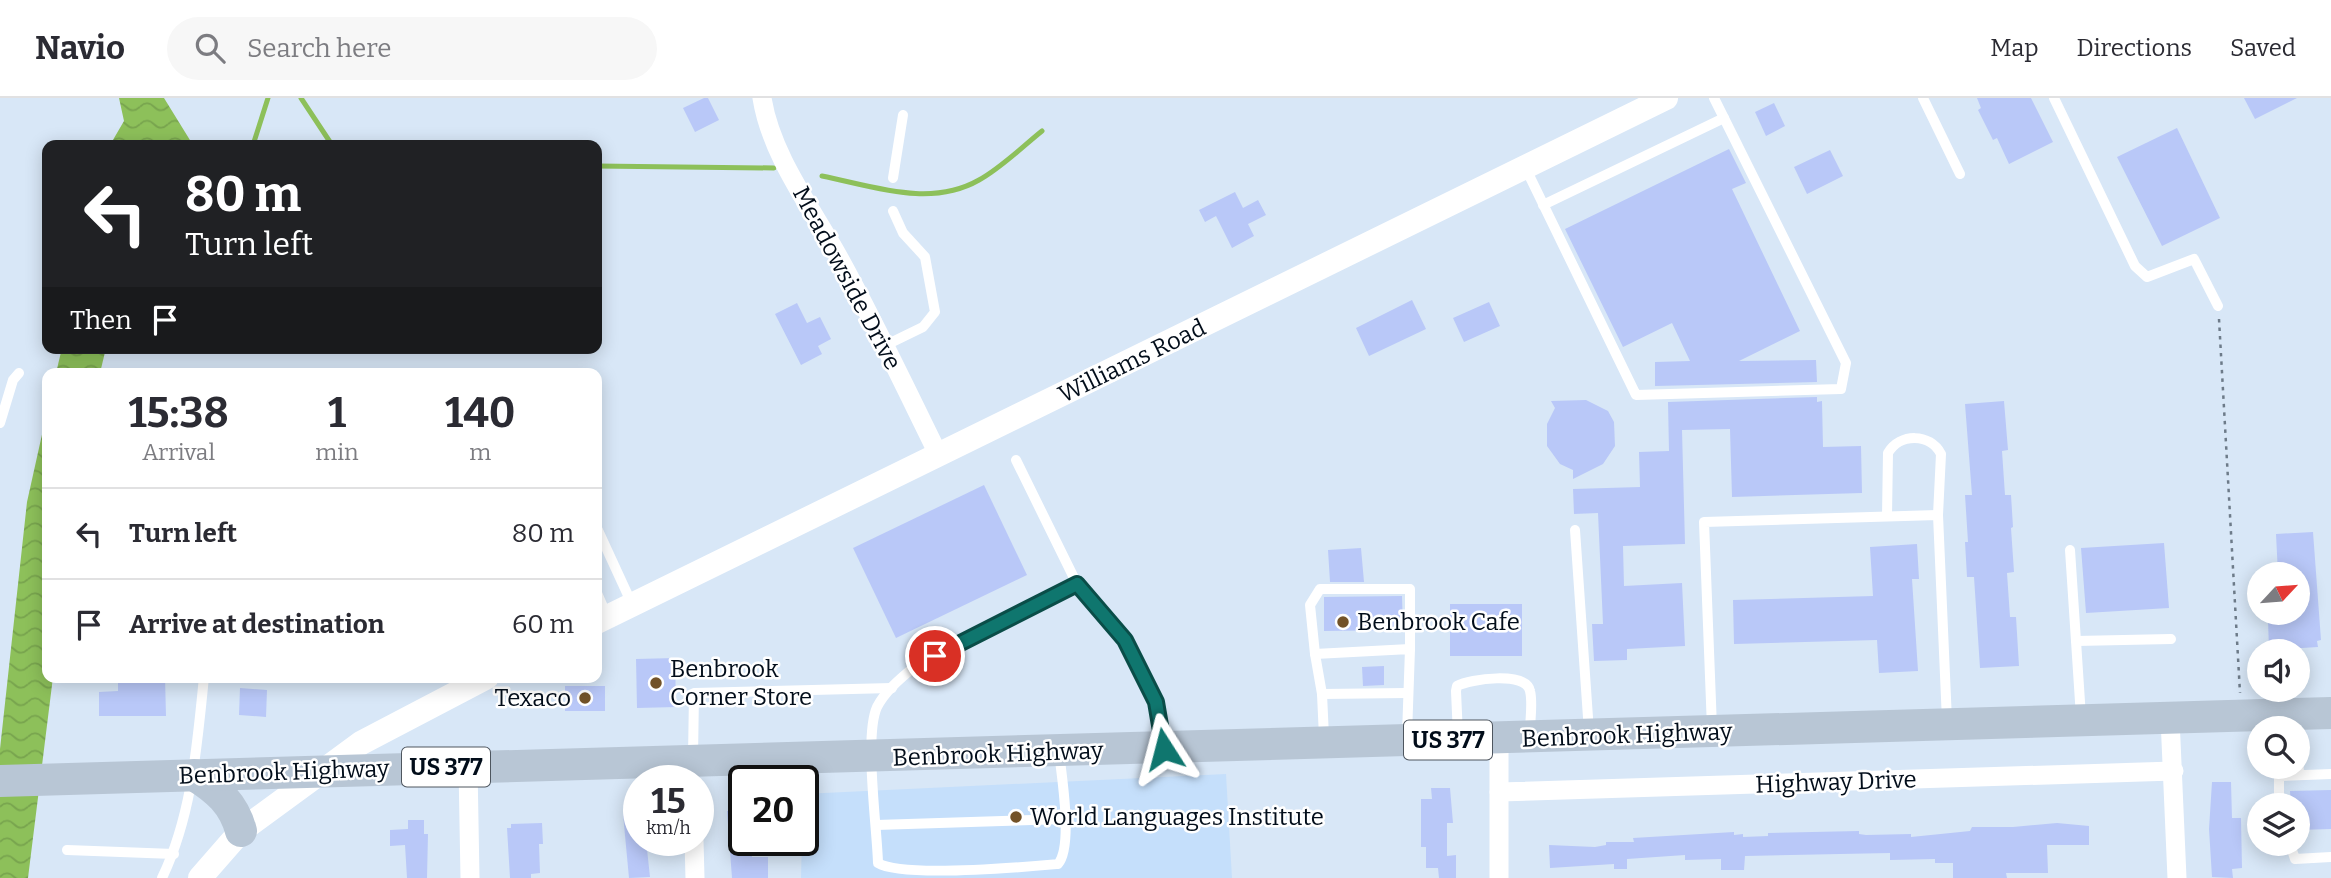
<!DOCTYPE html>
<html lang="en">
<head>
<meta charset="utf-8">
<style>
	body { margin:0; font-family:Bitter,serif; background:#f7f7f7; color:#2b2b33; height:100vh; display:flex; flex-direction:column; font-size:26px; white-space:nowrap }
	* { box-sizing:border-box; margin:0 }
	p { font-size:23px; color:#7c7c81 }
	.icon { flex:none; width:38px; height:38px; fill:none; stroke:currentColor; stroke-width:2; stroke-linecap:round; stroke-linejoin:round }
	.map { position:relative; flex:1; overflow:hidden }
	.sheet { position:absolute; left:42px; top:270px; width:560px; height:315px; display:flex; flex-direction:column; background:#fff; border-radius:14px; box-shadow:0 4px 18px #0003 }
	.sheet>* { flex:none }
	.guide { position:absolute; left:42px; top:42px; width:560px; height:214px; border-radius:14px; box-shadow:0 4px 18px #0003; background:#202124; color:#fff; overflow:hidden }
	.needle { width:46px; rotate:64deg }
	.fabs { position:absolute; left:2247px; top:464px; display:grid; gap:14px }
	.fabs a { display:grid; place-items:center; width:63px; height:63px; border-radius:50%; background:#fff; box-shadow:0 4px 18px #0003; font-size:35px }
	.speed { position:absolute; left:623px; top:667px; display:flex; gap:14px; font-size:35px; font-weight:700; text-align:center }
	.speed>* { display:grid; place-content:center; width:91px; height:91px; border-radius:50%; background:#fff; box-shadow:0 4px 18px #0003; line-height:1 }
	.speed small { font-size:18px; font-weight:400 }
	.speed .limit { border:4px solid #111; border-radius:10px; background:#fff; color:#111 }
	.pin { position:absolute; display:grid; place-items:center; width:60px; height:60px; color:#fff; margin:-30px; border:4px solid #fff; border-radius:50%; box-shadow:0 2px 7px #0007 }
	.me { position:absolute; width:77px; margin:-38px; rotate:351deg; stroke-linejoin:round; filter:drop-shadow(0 0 5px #0008) }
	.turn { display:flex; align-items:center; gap:24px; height:147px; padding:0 28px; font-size:32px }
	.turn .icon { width:91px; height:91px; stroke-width:2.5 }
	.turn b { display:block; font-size:49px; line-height:60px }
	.then { display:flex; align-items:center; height:66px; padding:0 28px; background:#0003; gap:14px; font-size:26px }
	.eta { display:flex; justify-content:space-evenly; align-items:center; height:119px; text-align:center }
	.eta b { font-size:42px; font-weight:700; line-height:49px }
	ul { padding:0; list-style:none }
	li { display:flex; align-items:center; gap:21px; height:91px; padding:0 28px; border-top:2px solid #e1e1e2 }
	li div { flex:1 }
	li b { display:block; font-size:26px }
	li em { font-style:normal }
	header { display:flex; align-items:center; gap:42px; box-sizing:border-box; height:98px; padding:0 35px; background:#fff; border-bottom:2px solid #e1e1e2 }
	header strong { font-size:33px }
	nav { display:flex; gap:38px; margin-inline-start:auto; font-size:24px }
	.search { width:490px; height:63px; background:#f7f7f7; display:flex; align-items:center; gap:18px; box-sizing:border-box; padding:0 24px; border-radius:38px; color:#7c7c81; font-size:26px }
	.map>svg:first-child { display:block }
	.built { fill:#c5dffb }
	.water { fill:url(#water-waves) }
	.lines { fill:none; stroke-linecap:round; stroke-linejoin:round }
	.stream { stroke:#8dc05a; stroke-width:5 }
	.building { fill:#b9c8f8 }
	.path { stroke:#6d7b89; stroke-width:2.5; stroke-dasharray:3.5 5; stroke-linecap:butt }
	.service { stroke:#fff; stroke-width:10 }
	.minor { stroke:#fff; stroke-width:19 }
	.tertiary { stroke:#fff; stroke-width:24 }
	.primary { stroke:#b8c6d5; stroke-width:32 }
	.route-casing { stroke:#0a4d48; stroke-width:18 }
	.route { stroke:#0f766e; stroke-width:12 }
	.poi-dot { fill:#725228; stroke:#fff; stroke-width:2.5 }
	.labels { text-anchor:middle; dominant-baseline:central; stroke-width:5; stroke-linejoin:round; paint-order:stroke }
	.shield { fill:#fff; stroke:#4e565f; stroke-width:2 }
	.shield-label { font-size:23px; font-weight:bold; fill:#020d1a }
	.street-label { font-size:24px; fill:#020d1a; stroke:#fff }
	.poi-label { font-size:24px; fill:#020d1a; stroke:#fff; text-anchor:start }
</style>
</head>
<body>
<header>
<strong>Navio</strong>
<div class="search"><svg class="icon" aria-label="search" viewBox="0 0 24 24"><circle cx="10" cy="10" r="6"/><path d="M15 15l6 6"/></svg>Search here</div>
<nav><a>Map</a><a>Directions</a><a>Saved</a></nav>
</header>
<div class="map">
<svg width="2331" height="780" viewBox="0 0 2331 780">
	<defs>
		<pattern id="water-waves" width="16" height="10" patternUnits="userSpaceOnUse" patternTransform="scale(1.75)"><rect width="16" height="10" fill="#8dc05a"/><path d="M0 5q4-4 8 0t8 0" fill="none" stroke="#78a44e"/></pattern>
	</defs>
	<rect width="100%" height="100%" fill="#d8e7f7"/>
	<path class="built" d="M1226,676L1232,780H801L803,696Z"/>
	<g class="water">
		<path d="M119,0H164L193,47H110L124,23Z"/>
		<path d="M62,250H106L100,275H56Z"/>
		<path d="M47,314V579H53L28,780H0V651L27,404Z"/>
	</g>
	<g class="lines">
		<g class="stream">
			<path d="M301,0L332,47H336"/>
			<path d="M253,47L268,0"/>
			<path d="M597,68L774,70"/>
			<path d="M822,78C873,88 930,110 979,82C1001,70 1022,49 1042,33"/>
		</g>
	</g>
	<g class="building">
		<path d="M704,0H708L719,22L695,34L683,10Z"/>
		<path d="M1977,0H2031L2053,44L2009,66L1997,40L1993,42L1978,12L1981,10Z"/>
		<path d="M2244,0H2297L2255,21Z"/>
		<path d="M1774,5L1785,28L1766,38L1755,14Z"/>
		<path d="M2177,30L2220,120L2162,148L2117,59Z"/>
		<path d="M1729,51L1746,85L1732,91L1800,233L1739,263L1816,262L1817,284L1655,288V264L1690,263L1672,225L1623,249L1565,131Z"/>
		<path d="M1830,52L1843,78L1807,96L1794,69Z"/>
		<path d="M1235,94L1243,110L1258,102L1266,117L1248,126L1254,138L1232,150L1216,118L1205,124L1199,112Z"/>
		<path d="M1412,202L1426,231L1369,258L1356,230Z"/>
		<path d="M1489,204L1500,228L1464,244L1453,220Z"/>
		<path d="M797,205L807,225L820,219L831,241L818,248L822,256L801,267L775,216Z"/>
		<path d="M1817,299V304L1822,303L1823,349L1861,348L1862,395L1732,399L1730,331L1682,332L1685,446L1623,448L1624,488L1682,485L1685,548L1627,551V562L1594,563L1592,526H1603L1598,415L1574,416L1573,391L1640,389L1639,354L1669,353L1668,304Z"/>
		<path d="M1586,302L1608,313L1614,324L1615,348L1603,366L1573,381V372L1560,366L1547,348V326L1555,310L1551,303Z"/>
		<path d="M2004,303L2008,352L2002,353L2005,397H2011L2013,429L2011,430L2014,474L2007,475L2010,519H2016L2019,568L1980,570L1974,479H1967L1965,444H1968L1965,397H1972L1965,306Z"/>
		<path d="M984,387L1027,477L896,540L853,450Z"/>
		<path d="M2313,434L2321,542L2317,543L2318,549L2269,552L2268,522H2272L2271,514H2298V476H2278L2276,436Z"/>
		<path d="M2164,445L2169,510L2086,515L2081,450Z"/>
		<path d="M1917,446L1919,481H1912L1918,573L1879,575L1877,542L1734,546L1733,502L1873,498L1870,449Z"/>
		<path d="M1361,450L1364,484H1330L1328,452Z"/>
		<path d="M1402,498L1403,532L1324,533V499Z"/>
		<rect x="1450" y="506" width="72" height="52"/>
		<path d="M675,560L676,609L637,610L636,561Z"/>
		<path d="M1384,568V587L1363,588L1362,569Z"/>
		<path d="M118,579H165L166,618H99V594L118,593Z"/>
		<rect x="565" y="588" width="40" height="25"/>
		<path d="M240,590L267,592L266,619L239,617Z"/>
		<path d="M2212,684H2231L2232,720H2241L2242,770L2232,771L2233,780L2212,779L2209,731Z"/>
		<path d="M1431,690H1450L1453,725H1447V758L1456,757V780H1439L1438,770H1426V749H1421V701H1432Z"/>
		<path d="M2331,692V731L2298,732V707H2291L2290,693Z"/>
		<path d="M744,712V742H750L752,759H768V780H732L727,713Z"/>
		<path d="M623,716H639V742H646L650,779L629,780Z"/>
		<path d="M408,722H424V736H428L427,780H407L405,747L390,748V732L408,731Z"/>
		<path d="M542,725L543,746H539L540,775L531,776V780H510L507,730H511V726Z"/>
		<path d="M2057,725L2089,728V747H2047L2048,775H2006L2007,780H1953V765H1935V761L1890,762V755L1745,758L1744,772H1721V761L1685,762V757L1627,761V771H1614V766L1550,770L1549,747L1595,749L1606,747V744H1634L1633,740L1734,734V737L1743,736V739L1768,738V735L1859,733V736L1866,737L1911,736V739L1970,733L1972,729H2013Z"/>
	</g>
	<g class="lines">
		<path class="path" d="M2219,221L2240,595"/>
		<g class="service">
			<path d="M1923,0L1960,76"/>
			<path d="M2054,0L2135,168L2147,179L2194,161L2218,208"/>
			<path d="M1526,71L1636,297L1841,291L1846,265L1714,0"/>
			<path d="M893,80L903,17"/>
			<path d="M1543,107L1724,20"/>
			<path d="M884,248L923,229L935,214L925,159L903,135L893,113"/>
			<path d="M0,325L13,282L19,275"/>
			<path d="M1016,362L1077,486"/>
			<path d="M1887,418L1888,355C1900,335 1930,335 1941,356L1938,417"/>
			<path d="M597,430L632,506"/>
			<path d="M1575,432L1589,634"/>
			<path d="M2070,452L2081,619"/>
			<path d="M597,495L607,518"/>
			<path d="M2076,543L2171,541"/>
			<path d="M1315,556L1310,507L1320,491H1410V551"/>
			<path d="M1322,596L1406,595"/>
			<path d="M1712,630L1704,424L1938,417L1947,623"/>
			<path d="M1458,638L1456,593L1457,588C1470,581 1526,573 1530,593C1533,605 1530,621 1530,633"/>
			<path d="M1324,639L1322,596L1315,556L1410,551L1407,637"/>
			<path d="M1059,655C1062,679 1073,749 1058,766C1024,769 902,780 878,765C877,729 864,638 877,609C885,593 901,580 914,569L1063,490L1077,486L1125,542L1156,604L1163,644"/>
			<path d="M2298,655L2299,677"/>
			<path d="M693,659L694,595L892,590"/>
			<path d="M2279,707V678L2331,676"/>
			<path d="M876,727L1064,721"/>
			<path d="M2290,746L2295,761L2331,759"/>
			<path d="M67,752L174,756"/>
			<path d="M162,780C192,717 197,648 204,579"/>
		</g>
		<g class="minor">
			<path d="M762,0C771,57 811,109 838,158C874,223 906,291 939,358"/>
			<path d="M2170,620L2177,780"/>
			<path d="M468,669L470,780"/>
			<path d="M1499,694L2174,673"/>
			<path d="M694,742L695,780"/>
			<path d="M1499,780V641"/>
		</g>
		<g class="tertiary">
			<path d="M597,524L1666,0"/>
			<path d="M200,780L241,733L361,645L487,579"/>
		</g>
		<g class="primary">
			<path d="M194,677C217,691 234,706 241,733"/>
			<path d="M0,683L2331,615"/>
		</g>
	</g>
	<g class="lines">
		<defs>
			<path id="route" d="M935,558L1077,486L1125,542L1156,604L1164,651"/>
		</defs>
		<use href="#route" class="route-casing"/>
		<use href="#route" class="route"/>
	</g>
	<g class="poi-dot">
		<circle cx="1343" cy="524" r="7"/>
		<circle cx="656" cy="585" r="7"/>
		<circle cx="585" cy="600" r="7"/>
		<circle cx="1016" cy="719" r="7"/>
	</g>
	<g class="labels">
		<g class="shield">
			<rect x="1404" y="622.5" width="88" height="39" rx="5"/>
			<rect x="402" y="649.5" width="88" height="39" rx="5"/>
		</g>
		<g class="shield-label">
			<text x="1448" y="642">US 377</text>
			<text x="446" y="669">US 377</text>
		</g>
		<g class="street-label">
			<text transform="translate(847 180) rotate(62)">Meadowside Drive</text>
			<text transform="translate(1132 263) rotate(-26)">Williams Road</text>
			<text transform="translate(1627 637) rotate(-2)">Benbrook Highway</text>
			<text transform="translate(998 656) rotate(-2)">Benbrook Highway</text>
			<text transform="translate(284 674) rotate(-2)">Benbrook Highway</text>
			<text transform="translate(1836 684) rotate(-2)">Highway Drive</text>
		</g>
		<g class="poi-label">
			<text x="1357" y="524">Benbrook Cafe</text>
			<text x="670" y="571">Benbrook<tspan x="670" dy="28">Corner Store</tspan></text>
			<text x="571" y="600" text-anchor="end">Texaco</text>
			<text x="1030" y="719">World Languages Institute</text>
		</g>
	</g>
</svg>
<div class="fabs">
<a><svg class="needle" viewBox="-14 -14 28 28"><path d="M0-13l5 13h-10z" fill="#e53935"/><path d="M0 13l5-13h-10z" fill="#7c7c81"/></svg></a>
<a><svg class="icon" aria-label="sound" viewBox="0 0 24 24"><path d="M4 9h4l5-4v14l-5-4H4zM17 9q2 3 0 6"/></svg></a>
<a><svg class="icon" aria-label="search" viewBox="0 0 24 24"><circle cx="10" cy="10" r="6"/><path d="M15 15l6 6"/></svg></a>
<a><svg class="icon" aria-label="layers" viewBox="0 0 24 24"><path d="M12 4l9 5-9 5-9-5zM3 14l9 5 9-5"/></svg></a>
</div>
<div class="speed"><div>15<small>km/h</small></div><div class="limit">20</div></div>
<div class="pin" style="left:935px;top:558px;background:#d93025"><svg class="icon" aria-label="arrive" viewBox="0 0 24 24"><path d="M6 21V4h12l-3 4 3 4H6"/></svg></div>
<svg class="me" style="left:1164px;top:651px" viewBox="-20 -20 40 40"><path d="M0-17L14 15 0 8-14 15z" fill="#0f766e" stroke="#fff" stroke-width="4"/></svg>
<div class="guide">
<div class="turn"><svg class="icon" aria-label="left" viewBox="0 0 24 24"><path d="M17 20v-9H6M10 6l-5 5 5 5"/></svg><div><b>80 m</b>Turn left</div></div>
<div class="then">Then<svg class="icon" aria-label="arrive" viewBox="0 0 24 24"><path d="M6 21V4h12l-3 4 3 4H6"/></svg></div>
</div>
<section class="sheet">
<div class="eta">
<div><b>15:38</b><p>Arrival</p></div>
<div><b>1</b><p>min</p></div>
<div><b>140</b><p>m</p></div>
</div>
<ul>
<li><svg class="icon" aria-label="left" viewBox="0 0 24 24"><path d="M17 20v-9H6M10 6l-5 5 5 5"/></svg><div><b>Turn left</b></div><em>80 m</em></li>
<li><svg class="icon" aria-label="arrive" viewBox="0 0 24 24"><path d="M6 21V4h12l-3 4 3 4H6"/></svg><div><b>Arrive at destination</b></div><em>60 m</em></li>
</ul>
</section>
</div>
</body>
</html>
